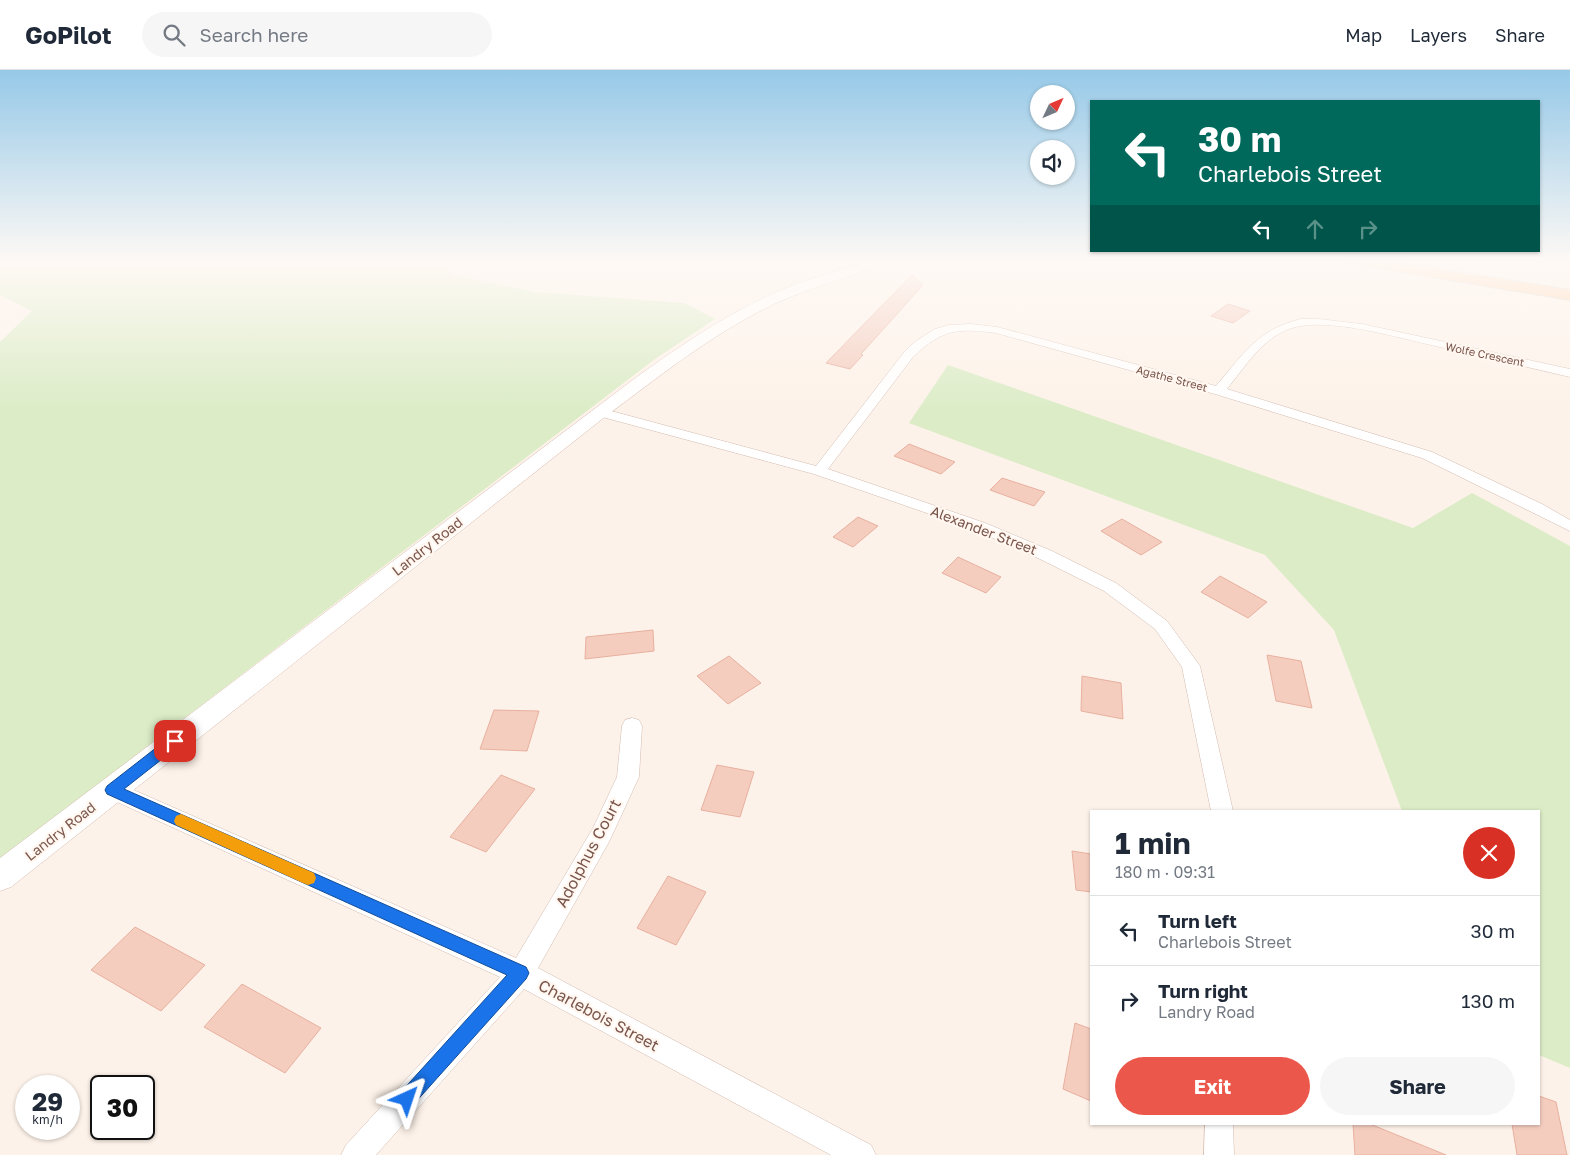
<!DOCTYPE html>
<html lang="en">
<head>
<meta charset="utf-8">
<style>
	body { margin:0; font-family:"Golos Text",sans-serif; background:#f6f6f7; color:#1f2937; height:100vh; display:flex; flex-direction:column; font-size:19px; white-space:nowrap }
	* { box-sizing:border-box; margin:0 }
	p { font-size:16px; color:#747a83 }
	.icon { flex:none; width:28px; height:28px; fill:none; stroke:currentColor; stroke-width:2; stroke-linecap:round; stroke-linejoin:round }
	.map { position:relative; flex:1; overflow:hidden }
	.drawer { position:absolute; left:1090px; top:740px; width:450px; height:315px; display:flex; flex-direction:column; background:#fff; border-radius:0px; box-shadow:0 1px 4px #0004 }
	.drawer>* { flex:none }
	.hud { position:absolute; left:1090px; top:30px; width:450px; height:152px; border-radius:0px; box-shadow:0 1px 4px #0004; background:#00695c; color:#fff; overflow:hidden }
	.needle { width:32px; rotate:46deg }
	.tools { position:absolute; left:1030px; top:15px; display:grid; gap:10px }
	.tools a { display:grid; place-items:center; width:45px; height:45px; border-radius:50%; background:#fff; box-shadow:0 1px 4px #0004; font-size:25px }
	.speed { position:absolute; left:15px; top:1005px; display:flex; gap:10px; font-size:25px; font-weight:700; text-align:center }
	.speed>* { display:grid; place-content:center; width:65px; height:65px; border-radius:50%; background:#fff; box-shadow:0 1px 4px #0004; line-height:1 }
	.speed small { font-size:12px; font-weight:400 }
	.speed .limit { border:2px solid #111; border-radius:8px; background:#fff; color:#111 }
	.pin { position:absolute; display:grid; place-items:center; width:42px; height:42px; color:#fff; margin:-21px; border-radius:10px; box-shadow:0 2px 8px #0006 }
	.me { position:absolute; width:55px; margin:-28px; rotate:42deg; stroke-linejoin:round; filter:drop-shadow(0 0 4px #0008) }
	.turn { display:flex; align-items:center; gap:18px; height:105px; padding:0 25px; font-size:22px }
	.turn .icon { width:65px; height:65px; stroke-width:2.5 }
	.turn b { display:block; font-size:35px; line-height:42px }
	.lanes { display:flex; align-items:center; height:48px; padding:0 25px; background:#0003; justify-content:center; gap:25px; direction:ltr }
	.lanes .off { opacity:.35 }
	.round { display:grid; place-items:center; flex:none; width:52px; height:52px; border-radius:26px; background:#f6f6f7 }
	.overview { display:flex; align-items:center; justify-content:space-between; height:85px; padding:0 25px }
	h1 { font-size:30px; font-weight:700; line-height:38px }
	.cta { display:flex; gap:10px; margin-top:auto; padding:10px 25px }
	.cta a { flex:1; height:58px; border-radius:30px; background:#eb574a; color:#fff; font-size:20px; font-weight:700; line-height:58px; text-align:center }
	.cta a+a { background:#f6f6f7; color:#1f2937 }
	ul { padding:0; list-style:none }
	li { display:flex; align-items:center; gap:15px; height:70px; padding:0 25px; border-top:1px solid #e0e1e3 }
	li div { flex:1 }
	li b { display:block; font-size:19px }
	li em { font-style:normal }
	header { display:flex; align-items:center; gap:30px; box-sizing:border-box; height:70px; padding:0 25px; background:#fff; border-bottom:1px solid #e0e1e3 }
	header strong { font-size:24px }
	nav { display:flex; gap:28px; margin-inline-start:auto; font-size:18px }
	.search { width:350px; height:45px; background:#f6f6f7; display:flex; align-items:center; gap:12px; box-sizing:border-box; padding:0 18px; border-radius:28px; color:#747a83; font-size:19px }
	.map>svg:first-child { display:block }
	.green { fill:#dbecc6 }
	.building { fill:#f4cdbf; stroke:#e8b09f }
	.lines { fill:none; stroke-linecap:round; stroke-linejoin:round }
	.minor-casing { stroke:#d3bbb0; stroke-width:1 }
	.secondary-casing { stroke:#d6baad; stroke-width:1 }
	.primary-casing { stroke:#dacfcd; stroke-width:2 }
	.minor { fill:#fff; fill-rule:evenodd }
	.secondary { fill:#fff; fill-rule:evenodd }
	.primary { fill:#fecda0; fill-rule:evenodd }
	.route { fill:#1a73e8; stroke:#114b97 }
	.slow { fill:#f59e0b }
	.labels { text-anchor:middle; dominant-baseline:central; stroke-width:4.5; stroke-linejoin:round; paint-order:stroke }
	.far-street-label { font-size:11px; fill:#7a554b; stroke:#fff7f0 }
	.street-label { font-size:14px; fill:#7a554b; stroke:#fff7f0 }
	.near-street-label { font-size:16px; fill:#7a554b; stroke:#fff7f0 }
</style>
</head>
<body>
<header>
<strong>GoPilot</strong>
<div class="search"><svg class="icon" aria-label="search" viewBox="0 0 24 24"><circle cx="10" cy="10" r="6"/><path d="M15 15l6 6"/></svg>Search here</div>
<nav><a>Map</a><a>Layers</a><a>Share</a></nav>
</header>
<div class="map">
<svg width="1570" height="1085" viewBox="0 0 1570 1085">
	<rect width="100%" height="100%" fill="#fdf2e9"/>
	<g class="green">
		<path d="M0,190H444L451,204L534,222L684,233L715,249L655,289L0,789V272L32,241L0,225Z"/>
		<path d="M948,295L1413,458L1472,423L1570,476V998L1539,985V741H1402L1334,560L1265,485L909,353Z"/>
	</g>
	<g class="building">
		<path d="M912,205L923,215L861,284L863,285L850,299L826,293Z"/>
		<path d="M1228,234L1250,241L1233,253L1211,246Z"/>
		<path d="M909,374L955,392L941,404L894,386Z"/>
		<path d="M1002,408L1045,422L1034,436L990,420Z"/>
		<path d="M858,447L878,456L853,477L833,467Z"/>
		<path d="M1122,449L1162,472L1141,485L1101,461Z"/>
		<path d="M958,487L1001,507L986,523L942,503Z"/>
		<path d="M1220,506L1267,532L1248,548L1201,522Z"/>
		<path d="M653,560L654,581L585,589L586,567Z"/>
		<path d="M1267,585L1301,591L1312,638L1276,631Z"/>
		<path d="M729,586L761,613L728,634L697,606Z"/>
		<path d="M1082,606L1121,613L1123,649L1081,641Z"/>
		<path d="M494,640L539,641L527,681L480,679Z"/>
		<path d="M717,695L754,702L740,747L701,740Z"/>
		<path d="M501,705L535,719L486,782L450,767Z"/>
		<path d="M1072,781L1091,784V822L1076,820Z"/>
		<path d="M668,806L706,822L676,875L637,858Z"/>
		<path d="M135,857L205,895L161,941L91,900Z"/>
		<path d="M242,914L321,958L285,1003L204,957Z"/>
		<path d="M1075,953L1091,959V1031L1063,1019Z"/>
		<path d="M1539,1026L1556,1032L1567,1085H1517L1512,1054H1539Z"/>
		<path d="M1353,1054H1370L1446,1085H1355Z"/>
	</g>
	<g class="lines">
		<defs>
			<g id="minor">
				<path d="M1301,249H1319L1362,254L1570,299V307C1527,297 1483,287 1440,277C1402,269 1325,245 1289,259C1262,269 1244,298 1227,319L1432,382L1542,434L1570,450V461L1422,388L1215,324L996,263C958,258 942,259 913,287L828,399L985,453L1052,481L1116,513L1167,551L1200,596L1233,741H1211L1182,597L1155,559L1104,521L1040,489L973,459L814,404L595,345L593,342L600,338L816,396L905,281L916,271L935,259L949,255L971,254L997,257L1216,316C1243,284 1258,259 1301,249Z"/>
				<path d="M632,648L639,650L642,656L639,707L609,772L538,898L871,1075L876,1085H831L524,919L376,1085H341L346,1075L500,907L104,726L101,720L104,714L112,711L120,714L516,888L593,758L617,707L622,656L625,650Z"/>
				<path d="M1205,1054H1233L1234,1085H1204Z"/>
			</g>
			<path id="secondary" d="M869,190H888L886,193L874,197C837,211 799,221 764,239C707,268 657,308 606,346L11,817L0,821V788L638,306C683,274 728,243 779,221C808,208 840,201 869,190Z"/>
			<path id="primary" d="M1347,190H1380L1570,220V230L1354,194L1349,193Z"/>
		</defs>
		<use href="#minor" class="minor-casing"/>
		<use href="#secondary" class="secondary-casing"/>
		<use href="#primary" class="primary-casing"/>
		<use href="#minor" class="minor"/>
		<use href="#secondary" class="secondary"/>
		<use href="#primary" class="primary"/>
	</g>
	<linearGradient id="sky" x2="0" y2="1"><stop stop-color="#96c9e8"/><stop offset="0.56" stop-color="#fef9f5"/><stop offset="1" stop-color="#fef9f5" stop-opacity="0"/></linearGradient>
	<rect width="1570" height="342" fill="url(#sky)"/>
	<path class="route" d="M175,666L180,667L182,671L180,675L124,719L526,897L529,903L526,909L413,1035L407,1038L400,1035L397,1029L400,1023L507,905L107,724L105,720L107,716L170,667Z"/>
	<path class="slow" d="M181,744L314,803L316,808L314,813L308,815L303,813L176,755L174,751L176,746Z"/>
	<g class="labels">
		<g class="far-street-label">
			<text transform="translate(1485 284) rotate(12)">Wolfe Crescent</text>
			<text transform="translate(1172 308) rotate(15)">Agathe Street</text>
		</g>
		<g class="street-label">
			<text transform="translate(984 460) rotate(21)">Alexander Street</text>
			<text transform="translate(427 476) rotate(-38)">Landry Road</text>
			<text transform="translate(60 761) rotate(-38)">Landry Road</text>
		</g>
		<g class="near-street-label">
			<text transform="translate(588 783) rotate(-62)">Adolphus Court</text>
			<text transform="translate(599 945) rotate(28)">Charlebois Street</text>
		</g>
	</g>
</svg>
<div class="tools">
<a><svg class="needle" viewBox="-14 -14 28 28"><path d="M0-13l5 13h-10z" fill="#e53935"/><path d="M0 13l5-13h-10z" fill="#747a83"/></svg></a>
<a><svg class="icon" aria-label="sound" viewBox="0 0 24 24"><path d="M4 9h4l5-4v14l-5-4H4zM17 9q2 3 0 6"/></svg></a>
</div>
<div class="speed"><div>29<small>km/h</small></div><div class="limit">30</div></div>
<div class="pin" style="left:175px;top:671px;background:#d93025"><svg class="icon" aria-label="arrive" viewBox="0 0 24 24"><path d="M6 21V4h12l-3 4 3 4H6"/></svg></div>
<svg class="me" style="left:407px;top:1029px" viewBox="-20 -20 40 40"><path d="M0-17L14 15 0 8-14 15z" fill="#1a73e8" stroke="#fff" stroke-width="4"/></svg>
<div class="hud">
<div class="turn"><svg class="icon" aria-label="left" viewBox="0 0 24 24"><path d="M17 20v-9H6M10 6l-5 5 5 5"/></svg><div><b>30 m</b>Charlebois Street</div></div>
<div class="lanes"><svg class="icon" aria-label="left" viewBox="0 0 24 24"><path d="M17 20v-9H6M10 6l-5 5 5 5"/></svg><svg class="icon off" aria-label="ahead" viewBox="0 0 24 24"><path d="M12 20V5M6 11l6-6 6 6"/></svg><svg class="icon off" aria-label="right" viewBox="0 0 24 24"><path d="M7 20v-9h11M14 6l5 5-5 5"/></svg></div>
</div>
<section class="drawer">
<div class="overview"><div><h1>1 min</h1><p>180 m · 09:31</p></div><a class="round" style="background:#d93025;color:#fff"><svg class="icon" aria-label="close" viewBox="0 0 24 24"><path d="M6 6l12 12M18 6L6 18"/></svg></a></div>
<ul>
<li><svg class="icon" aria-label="left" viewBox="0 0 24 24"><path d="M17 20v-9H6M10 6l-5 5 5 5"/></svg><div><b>Turn left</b><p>Charlebois Street</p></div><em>30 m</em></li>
<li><svg class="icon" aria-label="right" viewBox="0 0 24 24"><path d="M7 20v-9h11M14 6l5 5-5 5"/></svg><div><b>Turn right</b><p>Landry Road</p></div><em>130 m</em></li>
</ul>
<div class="cta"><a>Exit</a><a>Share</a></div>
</section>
</div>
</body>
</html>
